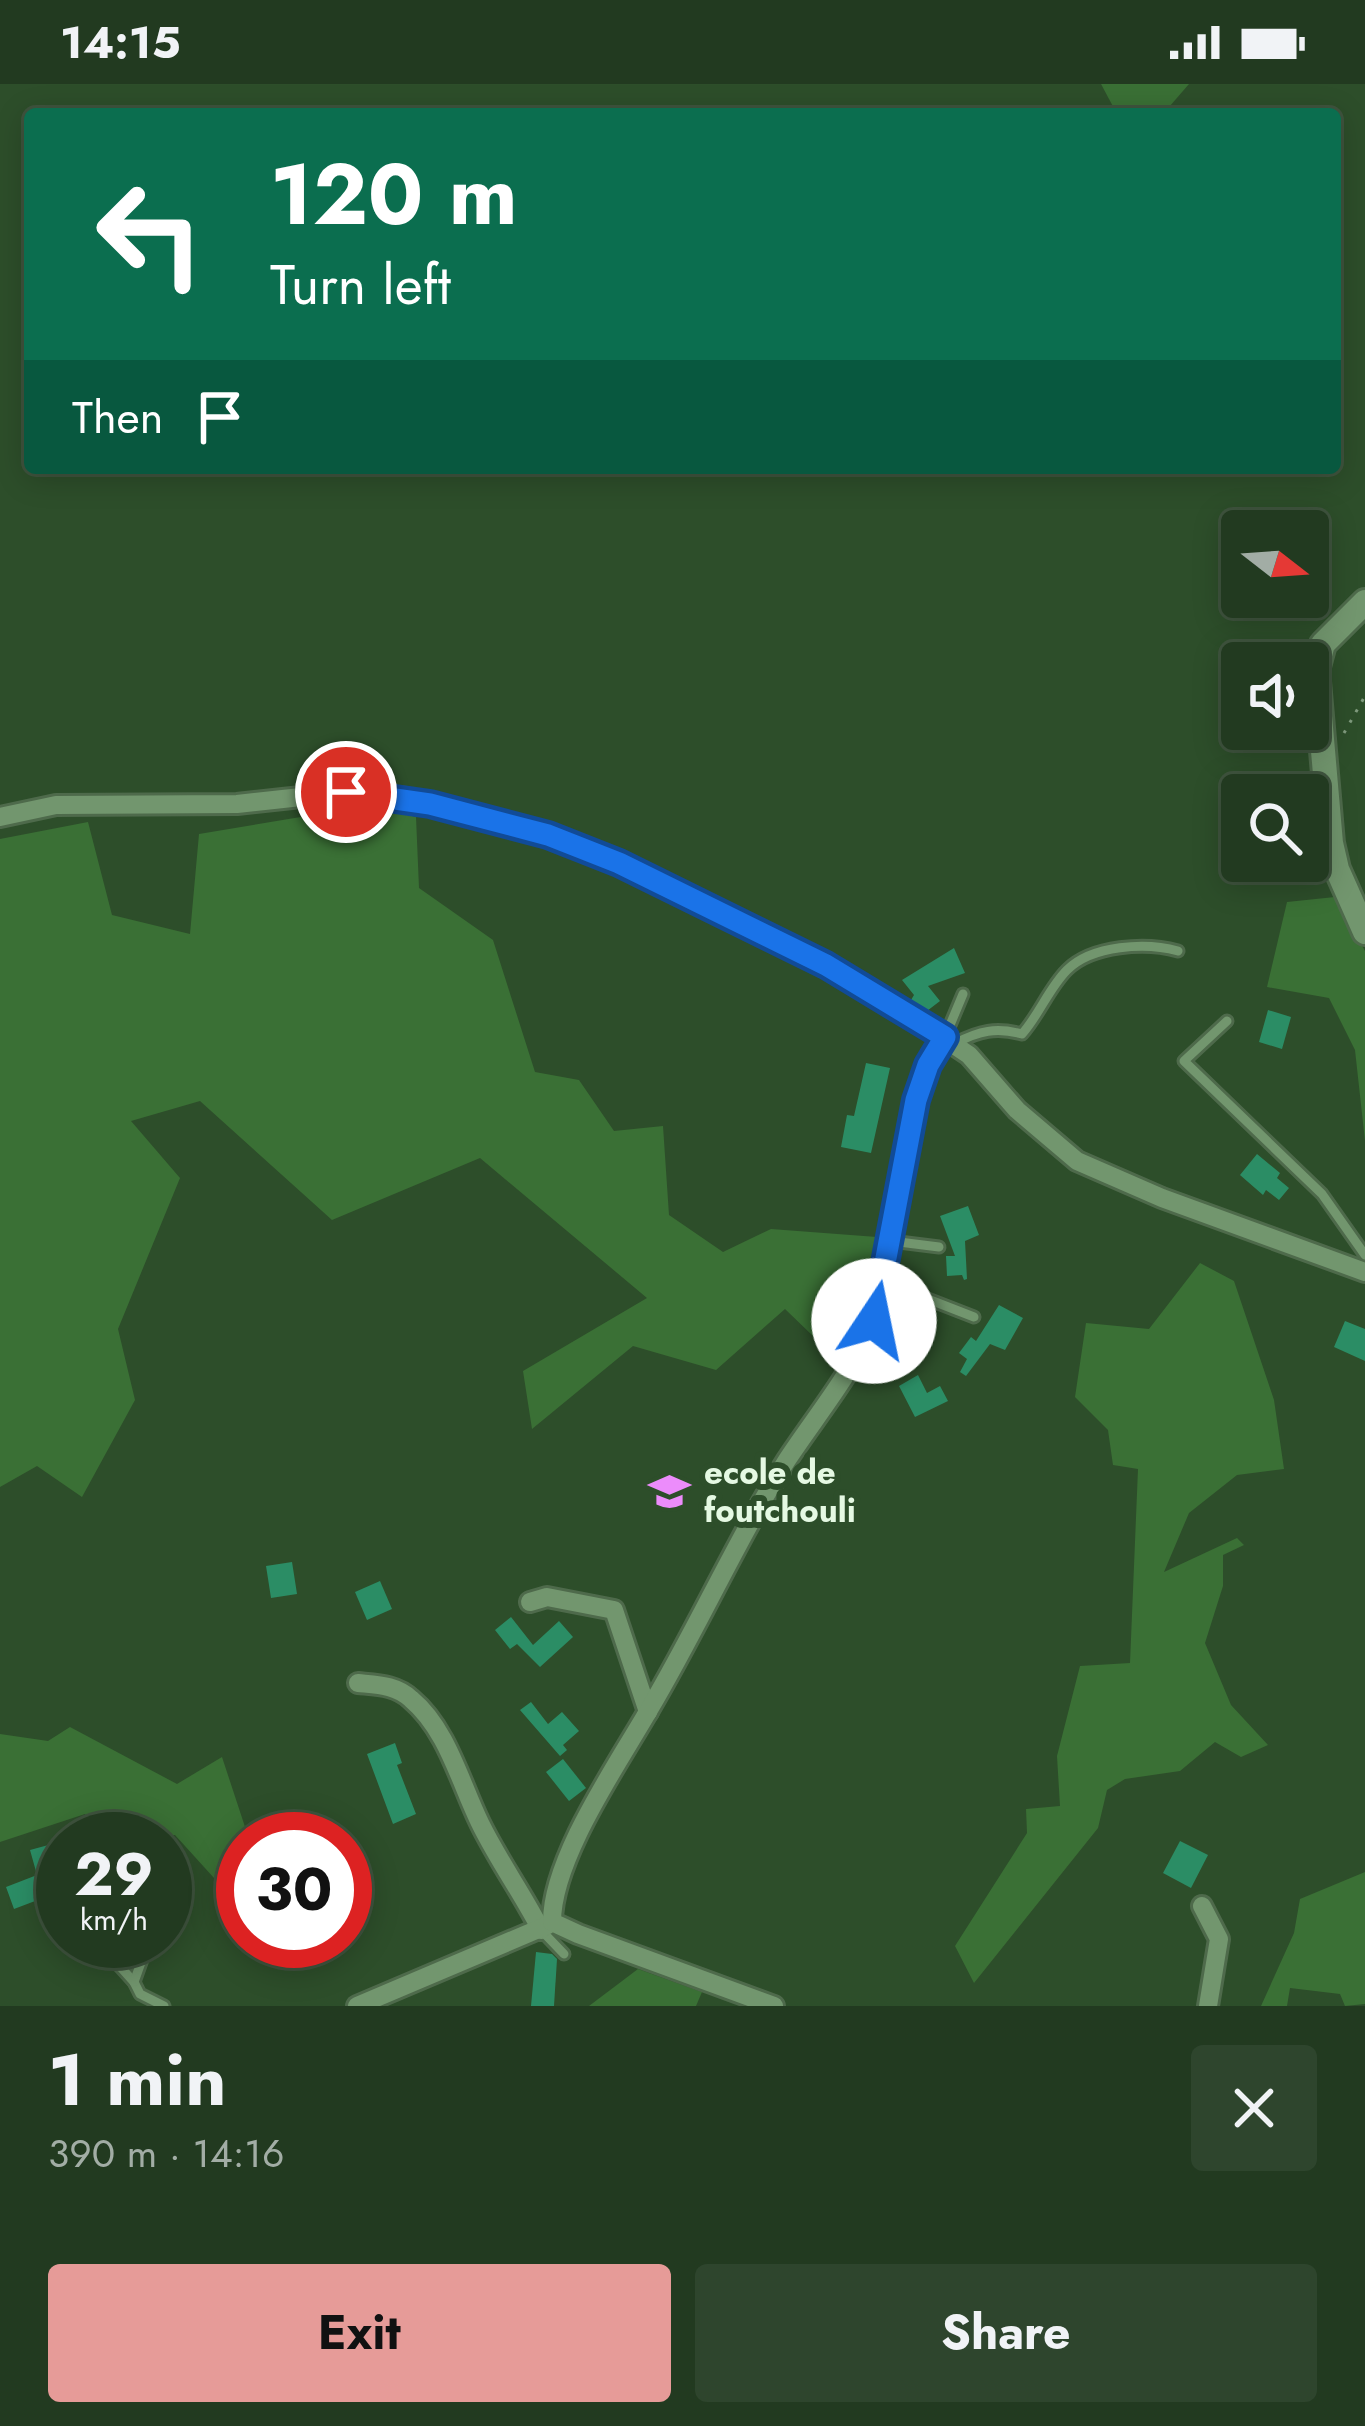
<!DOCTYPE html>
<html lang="en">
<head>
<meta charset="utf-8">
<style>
	body { margin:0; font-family:Jost,sans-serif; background:#2e452d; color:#f1f3f6; height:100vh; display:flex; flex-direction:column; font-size:45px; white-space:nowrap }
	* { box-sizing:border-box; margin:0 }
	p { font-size:39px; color:#a2ada5 }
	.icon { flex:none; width:66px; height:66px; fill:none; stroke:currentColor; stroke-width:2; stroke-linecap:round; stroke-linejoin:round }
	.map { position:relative; height:1922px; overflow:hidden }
	.drawer { display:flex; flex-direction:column; background:#223a20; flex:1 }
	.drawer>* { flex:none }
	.banner { position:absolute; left:24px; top:24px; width:1317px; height:366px; border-radius:12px; box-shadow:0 6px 30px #0003,0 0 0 3px #3f543e; background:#0b6e4f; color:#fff; overflow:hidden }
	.needle { width:78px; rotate:107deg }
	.fabs { position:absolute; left:1221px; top:426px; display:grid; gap:24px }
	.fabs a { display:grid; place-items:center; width:108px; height:108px; border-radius:12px; background:#223a20; box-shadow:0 6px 30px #0003,0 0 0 3px #3f543e; font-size:60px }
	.speed { position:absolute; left:36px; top:1728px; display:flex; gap:24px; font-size:60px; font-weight:700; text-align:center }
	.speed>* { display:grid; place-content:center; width:156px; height:156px; border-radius:50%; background:#223a20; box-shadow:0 6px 30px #0003,0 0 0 3px #3f543e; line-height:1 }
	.speed small { font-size:30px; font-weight:400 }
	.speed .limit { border:18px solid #d22; background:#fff; color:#111 }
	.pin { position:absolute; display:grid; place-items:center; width:102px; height:102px; color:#fff; margin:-51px; border:6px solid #fff; border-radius:50%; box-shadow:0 3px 12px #0007 }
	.me { position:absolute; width:132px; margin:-66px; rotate:11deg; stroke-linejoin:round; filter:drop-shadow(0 0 9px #0008) }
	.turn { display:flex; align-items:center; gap:42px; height:252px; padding:0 48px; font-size:54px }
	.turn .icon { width:156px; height:156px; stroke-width:2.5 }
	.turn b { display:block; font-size:84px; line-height:102px }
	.then { display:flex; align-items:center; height:114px; padding:0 48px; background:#0003; gap:24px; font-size:45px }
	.round { display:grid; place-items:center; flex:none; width:126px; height:126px; border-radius:12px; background:#2e452d }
	.headline { display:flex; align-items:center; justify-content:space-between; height:204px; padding:0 48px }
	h1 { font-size:72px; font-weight:700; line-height:90px }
	.cta { display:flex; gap:24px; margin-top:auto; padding:24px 48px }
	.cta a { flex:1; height:138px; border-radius:12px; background:#e69b98; color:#111; font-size:48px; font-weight:700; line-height:138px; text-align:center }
	.cta a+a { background:#2e452d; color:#f1f3f6 }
	.status { display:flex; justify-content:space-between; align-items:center; height:84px; padding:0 60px; background:#223a20; direction:ltr }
	.status svg { height:33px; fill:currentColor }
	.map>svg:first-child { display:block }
	.green { fill:#3a7035 }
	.building { fill:#2b8d65 }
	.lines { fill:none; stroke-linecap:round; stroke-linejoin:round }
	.lane-casing { stroke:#4e6a4b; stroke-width:15 }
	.street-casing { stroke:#4e6a4b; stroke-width:24 }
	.secondary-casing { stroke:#4e6a4b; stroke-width:30 }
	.path { stroke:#7f9a7d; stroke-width:3; stroke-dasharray:3 9; stroke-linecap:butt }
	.lane { stroke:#72966e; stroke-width:9 }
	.street { stroke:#72966e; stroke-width:18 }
	.secondary { stroke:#72966e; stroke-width:24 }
	.route-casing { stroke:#114b97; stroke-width:30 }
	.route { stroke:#1a73e8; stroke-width:21 }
	.labels { text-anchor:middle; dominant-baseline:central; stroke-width:12; stroke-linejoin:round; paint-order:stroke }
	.poi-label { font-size:33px; font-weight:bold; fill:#e5f9e3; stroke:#2d4e2a; text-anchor:start }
</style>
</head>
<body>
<div class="status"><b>14:15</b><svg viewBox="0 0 49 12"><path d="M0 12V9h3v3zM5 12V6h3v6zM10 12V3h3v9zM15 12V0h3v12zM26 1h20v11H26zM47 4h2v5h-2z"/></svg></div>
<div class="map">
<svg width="1365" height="1922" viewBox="0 0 1365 1922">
	<rect width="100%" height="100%" fill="#2d4e2a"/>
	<g class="green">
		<path d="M1101,0H1189L1163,30H1117Z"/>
		<path d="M373,721L416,733L419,804L493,856L535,988L579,996L614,1047L663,1042L669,1131L723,1168L771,1145L877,1153L842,1280L785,1225L716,1286L633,1262L532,1345L523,1287L647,1214L480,1074L332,1136L200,1017L131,1037L180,1094L118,1245L135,1316L82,1413L37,1382L0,1403V755L88,738L112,831L190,850L199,750Z"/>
		<path d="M1335,813L1365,867V1057L1355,966L1329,914L1267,903L1287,818Z"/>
		<path d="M1200,1179L1234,1197L1274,1316L1284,1385L1237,1391L1189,1429L1164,1488L1237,1454L1244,1461L1223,1471V1502L1205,1559L1231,1621L1268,1661L1241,1673L1215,1658L1180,1687L1125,1695L1107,1706L1098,1744L974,1899L955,1862L1027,1749L1026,1725L1060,1722L1057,1672L1080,1582L1130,1579L1138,1385L1113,1381L1108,1346L1075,1313L1086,1239L1149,1245Z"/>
		<path d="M70,1643L177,1700L222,1673L249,1755H243V1826L175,1751L152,1755H97L85,1730L0,1758V1650L48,1657Z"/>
		<path d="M1365,1788V1920L1345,1922L1340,1910L1290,1904L1287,1922H1261L1294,1849L1300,1815Z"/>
		<path d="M638,1885L702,1908L696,1922H589Z"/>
	</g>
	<g class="building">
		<path d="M954,864L965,889L928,902L940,917L927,927L911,916L914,911L902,896Z"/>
		<path d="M1268,926L1291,933L1282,965L1259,958Z"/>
		<path d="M866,979L890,984L871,1069L841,1063L847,1031L854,1032Z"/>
		<path d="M1257,1070L1280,1089L1277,1094L1289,1104L1279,1116L1266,1106L1263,1111L1240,1091Z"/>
		<path d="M968,1122L979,1151L965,1157L967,1195L964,1196L962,1191L947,1192L946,1172H955L940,1132Z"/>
		<path d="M999,1221L1023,1234L1005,1266L990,1260L966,1292L960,1288L967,1275L959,1269L971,1253L976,1257Z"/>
		<path d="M1345,1237L1365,1245V1277L1334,1263Z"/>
		<path d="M918,1291L927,1309L940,1302L948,1317L915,1333L899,1302Z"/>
		<path d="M292,1478L297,1510L271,1514L266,1482Z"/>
		<path d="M380,1497L392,1525L367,1536L355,1508Z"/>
		<path d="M511,1533L533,1561L559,1537L573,1553L540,1583L517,1560L510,1565L495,1546Z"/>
		<path d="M531,1618L548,1640L562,1628L579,1647L563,1661L567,1666L560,1672L520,1626Z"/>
		<path d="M395,1659L402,1679L397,1681L416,1730L393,1740L367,1670Z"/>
		<path d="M563,1675L586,1704L569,1717L546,1688Z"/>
		<path d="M63,1757V1814L45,1819L43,1814L14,1825L6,1803L37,1791L30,1766Z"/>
		<path d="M1180,1757L1208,1771L1191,1804L1163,1789Z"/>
		<path d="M536,1868L552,1870L557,1875L554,1922H531Z"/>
	</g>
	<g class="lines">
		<defs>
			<g id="lane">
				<path d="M1227,937L1184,977L1322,1110L1365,1171"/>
				<path d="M945,953L963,910"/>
				<path d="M956,959C979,947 996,943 1022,950C1039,931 1049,904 1067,886C1092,861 1146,858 1178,867"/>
				<path d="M891,1157L939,1163"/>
				<path d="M884,1198L974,1233"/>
				<path d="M541,1846L564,1870"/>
				<path d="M97,1857L134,1898L140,1910L164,1922"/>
				<path d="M134,1898L148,1859"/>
			</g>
			<g id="street">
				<path d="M0,733L56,721L237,720L347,708L406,714L548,751L619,779L827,881L887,916L969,971L1017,1026L1077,1077L1162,1114L1365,1188"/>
				<path d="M530,1518L547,1513L614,1526L648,1628"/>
				<path d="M358,1599C378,1601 396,1601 411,1615C447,1645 460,1698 480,1739C498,1776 522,1809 541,1846"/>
				<path d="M1202,1822L1219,1855L1208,1922"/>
				<path d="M357,1922L548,1841"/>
				<path d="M774,1922L578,1850L552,1838C552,1774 618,1680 650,1624C698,1543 737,1455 787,1376C818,1329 852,1290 874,1237L917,1016L928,981L945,953"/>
			</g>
			<path id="secondary" d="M1365,518L1323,560L1316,586L1331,759L1337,785L1365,848"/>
		</defs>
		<use href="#lane" class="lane-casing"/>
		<use href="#street" class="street-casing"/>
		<use href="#secondary" class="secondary-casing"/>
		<path class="path" d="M1344,649L1365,612"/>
		<use href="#lane" class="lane"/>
		<use href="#street" class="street"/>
		<use href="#secondary" class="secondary"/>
	</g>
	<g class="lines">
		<defs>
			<path id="route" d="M346,708L430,720L548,751L619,779L826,881L945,953L928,981L916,1016L874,1237"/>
		</defs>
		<use href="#route" class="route-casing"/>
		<use href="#route" class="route"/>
	</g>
	<defs>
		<symbol id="school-bare" viewBox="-9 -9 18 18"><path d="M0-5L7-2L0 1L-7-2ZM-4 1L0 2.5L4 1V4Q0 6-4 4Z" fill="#ec8cfb" stroke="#2d4e2a" stroke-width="2.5" paint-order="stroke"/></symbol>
	</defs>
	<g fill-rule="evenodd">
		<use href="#school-bare" x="640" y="1378" width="59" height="59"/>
	</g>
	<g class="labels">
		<g class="poi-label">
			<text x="704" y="1388">ecole de<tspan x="704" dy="38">foutchouli</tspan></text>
		</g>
	</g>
</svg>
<div class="fabs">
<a><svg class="needle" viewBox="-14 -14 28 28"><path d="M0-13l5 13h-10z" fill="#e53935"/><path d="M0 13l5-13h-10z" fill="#a2ada5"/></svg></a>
<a><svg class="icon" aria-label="sound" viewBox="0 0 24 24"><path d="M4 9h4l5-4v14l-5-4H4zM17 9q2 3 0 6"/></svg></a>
<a><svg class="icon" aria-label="search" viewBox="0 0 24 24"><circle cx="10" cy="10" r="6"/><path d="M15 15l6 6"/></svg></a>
</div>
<div class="speed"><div>29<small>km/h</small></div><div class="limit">30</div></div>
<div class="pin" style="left:346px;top:708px;background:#d93025"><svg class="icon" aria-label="arrive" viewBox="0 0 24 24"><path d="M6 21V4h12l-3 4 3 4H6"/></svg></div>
<svg class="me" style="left:874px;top:1237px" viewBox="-20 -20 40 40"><circle r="19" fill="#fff"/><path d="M0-13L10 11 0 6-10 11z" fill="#1a73e8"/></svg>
<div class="banner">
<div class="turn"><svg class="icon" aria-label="left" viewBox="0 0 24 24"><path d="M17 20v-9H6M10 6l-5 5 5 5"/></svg><div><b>120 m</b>Turn left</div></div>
<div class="then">Then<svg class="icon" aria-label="arrive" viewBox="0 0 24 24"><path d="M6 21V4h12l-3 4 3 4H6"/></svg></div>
</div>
</div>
<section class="drawer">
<div class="headline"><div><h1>1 min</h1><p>390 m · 14:16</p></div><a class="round"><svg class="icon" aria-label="close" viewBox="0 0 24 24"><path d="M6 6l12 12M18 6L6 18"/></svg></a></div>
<div class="cta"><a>Exit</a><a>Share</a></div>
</section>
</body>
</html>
